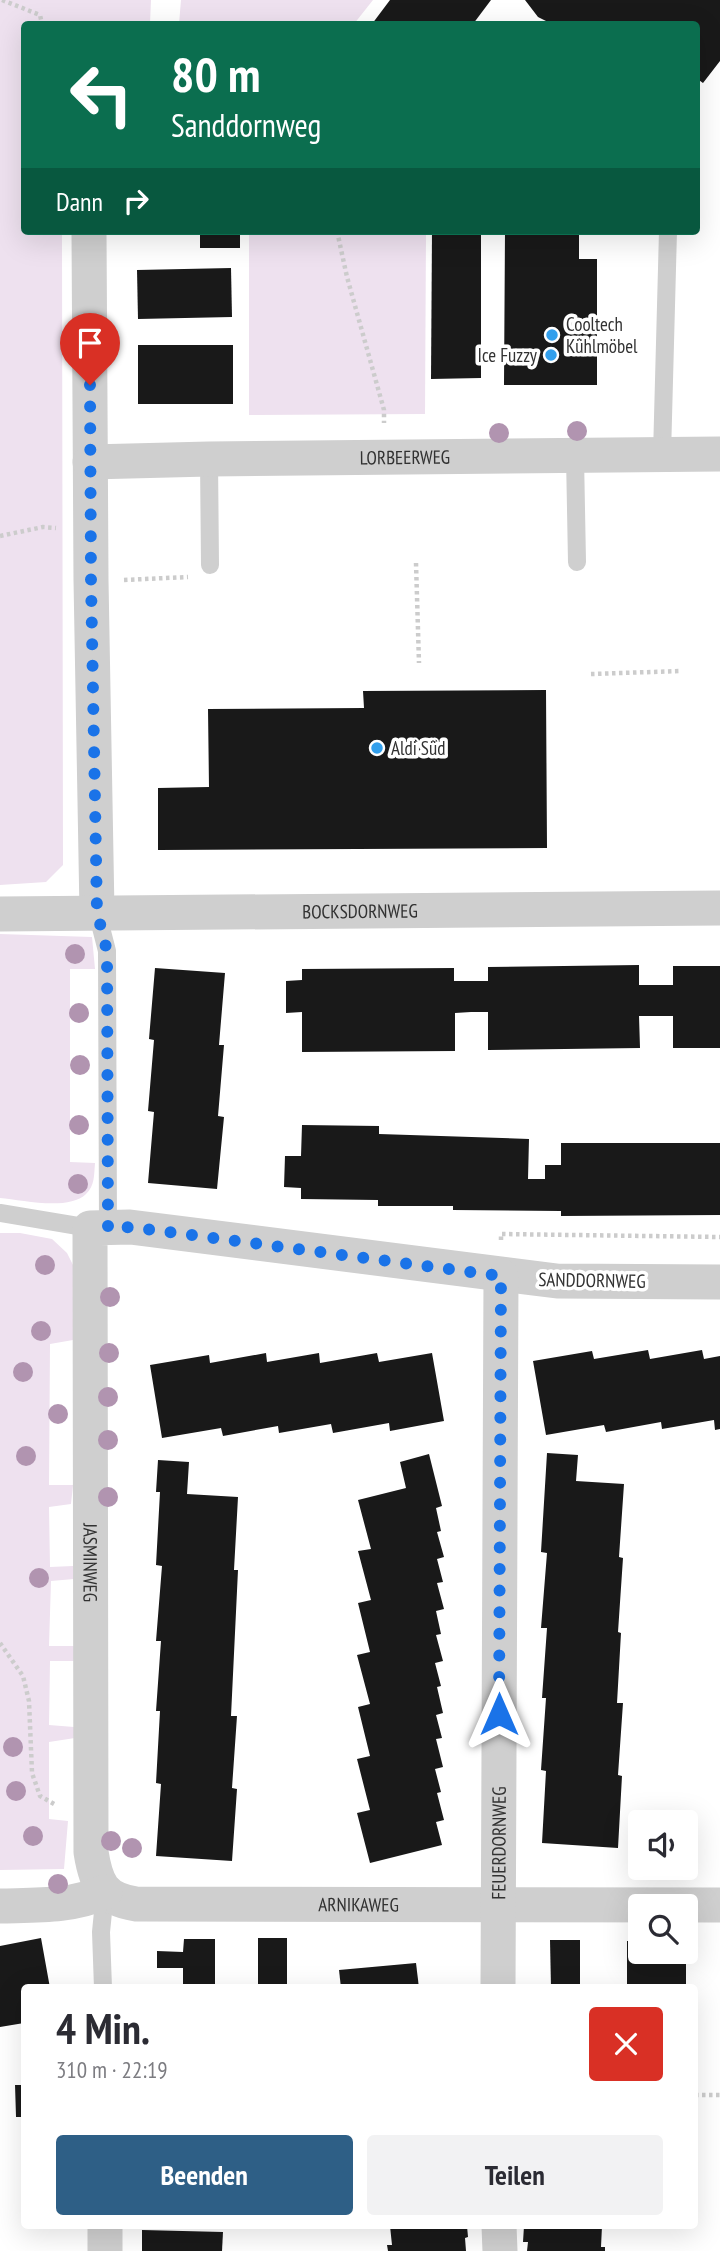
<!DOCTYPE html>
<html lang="de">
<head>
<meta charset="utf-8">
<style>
	body { margin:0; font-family:"PT Sans Narrow",sans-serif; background:#f2f2f3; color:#2b2b33; height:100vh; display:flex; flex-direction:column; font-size:26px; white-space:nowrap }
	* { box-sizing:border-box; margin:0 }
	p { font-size:23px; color:#7c7c81 }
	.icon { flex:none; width:38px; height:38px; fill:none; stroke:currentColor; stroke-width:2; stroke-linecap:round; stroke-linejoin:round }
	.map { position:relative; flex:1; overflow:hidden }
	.sheet { position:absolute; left:21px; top:1984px; width:677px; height:245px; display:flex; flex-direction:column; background:#fff; border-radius:7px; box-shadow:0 7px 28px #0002 }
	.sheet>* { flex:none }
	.guide { position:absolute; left:21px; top:21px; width:679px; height:214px; border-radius:7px; box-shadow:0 7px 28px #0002; background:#0b6e4f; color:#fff; overflow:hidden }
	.fabs { position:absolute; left:628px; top:1810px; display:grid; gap:14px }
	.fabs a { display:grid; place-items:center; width:70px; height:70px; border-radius:7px; background:#fff; box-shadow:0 7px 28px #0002; font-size:35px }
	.pin { position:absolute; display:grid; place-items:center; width:60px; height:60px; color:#fff; margin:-72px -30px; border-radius:50% 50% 50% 0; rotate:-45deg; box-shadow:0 0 7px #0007 }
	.pin .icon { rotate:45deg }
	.me { position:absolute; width:77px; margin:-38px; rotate:0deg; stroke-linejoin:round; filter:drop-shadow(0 0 5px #0008) }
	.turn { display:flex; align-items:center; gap:24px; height:147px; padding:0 35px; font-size:32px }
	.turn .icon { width:91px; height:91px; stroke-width:2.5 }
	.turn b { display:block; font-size:49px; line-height:60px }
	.then { display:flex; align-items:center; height:66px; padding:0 35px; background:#0003; gap:14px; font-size:26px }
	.round { display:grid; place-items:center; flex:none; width:74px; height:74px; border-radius:7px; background:#f2f2f3 }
	.head { display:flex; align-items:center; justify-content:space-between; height:119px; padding:0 35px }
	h1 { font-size:42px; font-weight:700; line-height:52px }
	.action { display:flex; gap:14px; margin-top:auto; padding:14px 35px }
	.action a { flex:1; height:80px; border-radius:7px; background:#2e5f86; color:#fff; font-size:28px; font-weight:700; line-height:80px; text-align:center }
	.action a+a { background:#f2f2f3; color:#2b2b33 }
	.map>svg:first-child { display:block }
	.green { fill:#eee1ef }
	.building { fill:#191919 }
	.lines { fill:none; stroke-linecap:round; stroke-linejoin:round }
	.path { stroke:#ccc; stroke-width:4.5; stroke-dasharray:3.5 3.5; stroke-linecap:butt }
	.service { stroke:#cfcfcf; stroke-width:18 }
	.minor { stroke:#cfcfcf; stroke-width:35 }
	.tree { fill:#b194b0 }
	.route { stroke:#1a73e8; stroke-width:12; stroke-dasharray:0 21.6 }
	.poi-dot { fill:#329fec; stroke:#fff; stroke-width:2.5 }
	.labels { text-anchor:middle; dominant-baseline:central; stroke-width:7; stroke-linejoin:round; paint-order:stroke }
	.poi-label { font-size:19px; fill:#323232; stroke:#fff; text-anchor:start }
	.street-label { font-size:19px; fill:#323232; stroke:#fff }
</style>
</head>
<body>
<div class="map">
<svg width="720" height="2251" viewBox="0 0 720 2251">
	<rect width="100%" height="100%" fill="#fff"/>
	<g class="green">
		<path d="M0,0H151L150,24H24V231H62L63,865L46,882L0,885Z"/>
		<path d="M181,0H373L354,24H179Z"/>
		<path d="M249,231H426L425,414L249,415Z"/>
		<path d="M0,934L92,937L95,969H70V1162L95,1163C94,1174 95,1186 86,1194C69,1211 22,1200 0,1198Z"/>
		<path d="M0,1233H20L52,1239L67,1253L74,1267L73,1340L50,1344L49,1485H73L71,1504L49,1507L50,1567L73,1566L74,1579L51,1581L49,1646H76L75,1661H50L49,1725L74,1727L75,1738L49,1742V1819L68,1821L64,1869L0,1870Z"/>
	</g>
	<g class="building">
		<path d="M390,0H491L473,24H372Z"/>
		<path d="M525,0H720V61L703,83L696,78V24H552L538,17Z"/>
		<rect x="200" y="231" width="40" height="17"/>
		<path d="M432,231H481V378L431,379Z"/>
		<path d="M505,231H579V259H597V385H504Z"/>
		<path d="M231,268L232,317L138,319L137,270Z"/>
		<rect x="138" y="345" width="95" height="59"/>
		<path d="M546,690L547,848L158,850V788L209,787L208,709L364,708L363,691Z"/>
		<path d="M639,965V985H673V966H720V1048H673V1016H639L640,1048L488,1050V1012H471L455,1013V1051L302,1052V1012L286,1013V981L302,980V969L454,968V981H488V967Z"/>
		<path d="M155,968L225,973L219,1045H224L218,1116L224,1117L217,1189L148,1183L154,1112L148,1111L154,1040L149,1039Z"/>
		<path d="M302,1125L379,1126V1134L529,1139L528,1179H545V1165H561V1143H720V1215L561,1216V1211L453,1210V1206H378V1200L301,1199V1188L284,1187L285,1156H301Z"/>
		<path d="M648,1350L650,1359L702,1350L704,1359L720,1356V1429L715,1430L714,1420L662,1429L661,1422L606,1432L604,1425L546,1435L533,1361L592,1351L594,1359Z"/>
		<path d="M266,1353L267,1362L319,1353L320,1363L377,1353L379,1362L432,1353L444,1421L390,1431L389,1423L333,1433L331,1424L279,1433L278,1426L223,1436L221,1428L162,1438L150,1365L209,1355L210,1363Z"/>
		<path d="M547,1453L578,1455L576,1481L624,1484L619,1557L623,1558L618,1632L621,1633L617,1703H623L618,1775L622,1776L618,1848L542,1843L546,1771L541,1770L546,1698H542L547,1628H541L547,1553L541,1552Z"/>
		<path d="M429,1454L442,1506L436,1508L441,1531L437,1532L444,1557L437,1559L443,1582L437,1583L444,1609L436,1611L441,1634L436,1635L443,1661L435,1663L441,1686L437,1687L443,1713L436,1715L442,1738L436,1739L443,1767L435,1769L441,1792L437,1793L444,1820L436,1822L442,1845L370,1863L357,1813L370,1810L357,1759L370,1756L358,1707L370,1704L357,1655L370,1652L358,1603L371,1600L358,1551L371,1549L358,1500L406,1488L400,1462Z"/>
		<path d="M158,1460L189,1462L187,1494L238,1497L234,1570H238L231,1716H237L232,1788L237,1789L232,1861L156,1856L161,1784L156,1783L160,1711H156L161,1641H156L162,1566L156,1565L160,1492H156Z"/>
		<path d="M41,1938L50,1988H24V2023L0,2027V1946Z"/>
		<rect x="258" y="1938" width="29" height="50"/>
		<path d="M184,1939H215V1988H183V1968H157V1951L183,1952Z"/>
		<path d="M550,1940H580V1988H551Z"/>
		<path d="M627,1941H640V1951H686V1988H627Z"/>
		<path d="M416,1963L419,1988H341L339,1970Z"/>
		<path d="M15,2085H24V2117H16Z"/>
		<path d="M390,2226H467L468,2237L465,2238L466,2251H388L387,2245H392Z"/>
		<path d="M524,2226H602L601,2247H605V2251H527L528,2242H523Z"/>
		<path d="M142,2230L223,2232L222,2251H142Z"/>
	</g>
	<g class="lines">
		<g class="path">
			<path d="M2,0L40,15L42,24"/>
			<path d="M337,231L347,277L384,410V423"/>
			<path d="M0,536L43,527L56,528"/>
			<path d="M416,563L419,663"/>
			<path d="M124,580L188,577"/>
			<path d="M591,674L681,671"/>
			<path d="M501,1240V1234L720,1237"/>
			<path d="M0,1643L23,1676L29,1701L32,1773L40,1796L56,1805"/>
			<path d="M695,2095H720"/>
		</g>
		<g class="service">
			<path d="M662,455L668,231"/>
			<path d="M575,456L577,562"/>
			<path d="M209,459L210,565"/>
			<path d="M97,912L107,951L108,1228"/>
			<path d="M0,1213L90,1228"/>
			<path d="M103,1988L101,1932L105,1892"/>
		</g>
		<g class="minor">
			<path d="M89,231L91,580L97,912"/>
			<path id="s1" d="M90,462L209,459L720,454"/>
			<path id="s2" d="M0,914L720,908"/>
			<path id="s3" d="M720,1282L557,1281L130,1227L90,1228L91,1852C96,1884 103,1899 136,1904L720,1905"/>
			<path d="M0,1906C37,1905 70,1907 105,1892"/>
			<path id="s4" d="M498,1988L501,1276"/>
			<path d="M105,2226V2251"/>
			<path d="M499,2226L500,2251"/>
		</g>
	</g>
	<g class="tree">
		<circle cx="577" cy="431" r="10"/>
		<circle cx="499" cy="433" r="10"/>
		<circle cx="75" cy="954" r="10"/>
		<circle cx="79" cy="1013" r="10"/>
		<circle cx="80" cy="1065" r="10"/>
		<circle cx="79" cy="1125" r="10"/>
		<circle cx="78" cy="1184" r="10"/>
		<circle cx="45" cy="1265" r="10"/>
		<circle cx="110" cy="1297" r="10"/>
		<circle cx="41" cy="1331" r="10"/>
		<circle cx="109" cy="1353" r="10"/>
		<circle cx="23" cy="1372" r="10"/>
		<circle cx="108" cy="1397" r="10"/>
		<circle cx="58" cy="1414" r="10"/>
		<circle cx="108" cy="1440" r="10"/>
		<circle cx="26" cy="1456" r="10"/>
		<circle cx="108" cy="1497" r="10"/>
		<circle cx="39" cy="1578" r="10"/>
		<circle cx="13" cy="1747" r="10"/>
		<circle cx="16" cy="1791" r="10"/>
		<circle cx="33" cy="1836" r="10"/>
		<circle cx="111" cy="1841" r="10"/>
		<circle cx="132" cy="1848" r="10"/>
		<circle cx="58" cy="1884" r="10"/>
	</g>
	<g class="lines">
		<path class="route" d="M90,385L91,580L97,912L107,951L108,1228L131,1227L501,1276L499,1714"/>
	</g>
	<g class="poi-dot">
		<circle cx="552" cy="335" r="7"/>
		<circle cx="551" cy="355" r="7"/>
		<circle cx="377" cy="748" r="7"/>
	</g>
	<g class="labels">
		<g class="poi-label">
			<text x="566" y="324">Cooltech<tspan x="566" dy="22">Kühlmöbel</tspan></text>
			<text x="537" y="355" text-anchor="end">Ice Fuzzy</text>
			<text x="391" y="748">Aldi Süd</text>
		</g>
		<g class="street-label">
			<text stroke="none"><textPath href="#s1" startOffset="315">LORBEERWEG</textPath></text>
			<text stroke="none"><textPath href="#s2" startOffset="360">BOCKSDORNWEG</textPath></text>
			<text transform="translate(592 1280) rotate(1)">SANDDORNWEG</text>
			<text stroke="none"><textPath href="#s3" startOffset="968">JASMINWEG</textPath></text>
			<text stroke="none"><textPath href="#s4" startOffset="145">FEUERDORNWEG</textPath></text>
			<text stroke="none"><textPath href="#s3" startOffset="1556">ARNIKAWEG</textPath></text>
		</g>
	</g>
</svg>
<div class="fabs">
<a><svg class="icon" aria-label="sound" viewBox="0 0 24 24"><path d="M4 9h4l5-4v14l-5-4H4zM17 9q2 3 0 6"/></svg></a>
<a><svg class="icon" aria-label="search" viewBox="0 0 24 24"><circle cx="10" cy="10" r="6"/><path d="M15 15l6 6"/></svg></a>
</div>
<div class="pin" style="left:90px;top:385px;background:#d93025"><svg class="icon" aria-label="arrive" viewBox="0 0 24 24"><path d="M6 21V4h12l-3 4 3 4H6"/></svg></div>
<svg class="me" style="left:499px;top:1714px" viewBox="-20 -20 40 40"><path d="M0-17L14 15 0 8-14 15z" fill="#1a73e8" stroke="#fff" stroke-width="4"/></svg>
<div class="guide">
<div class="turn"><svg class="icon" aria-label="left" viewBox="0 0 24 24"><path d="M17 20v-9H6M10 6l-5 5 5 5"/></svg><div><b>80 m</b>Sanddornweg</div></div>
<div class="then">Dann<svg class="icon" aria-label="right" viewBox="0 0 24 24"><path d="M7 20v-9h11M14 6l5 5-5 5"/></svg></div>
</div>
<section class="sheet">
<div class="head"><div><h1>4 Min.</h1><p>310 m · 22:19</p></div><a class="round" style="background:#d93025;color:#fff"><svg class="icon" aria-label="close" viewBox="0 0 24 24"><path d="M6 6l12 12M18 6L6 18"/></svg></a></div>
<div class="action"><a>Beenden</a><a>Teilen</a></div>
</section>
</div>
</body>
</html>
